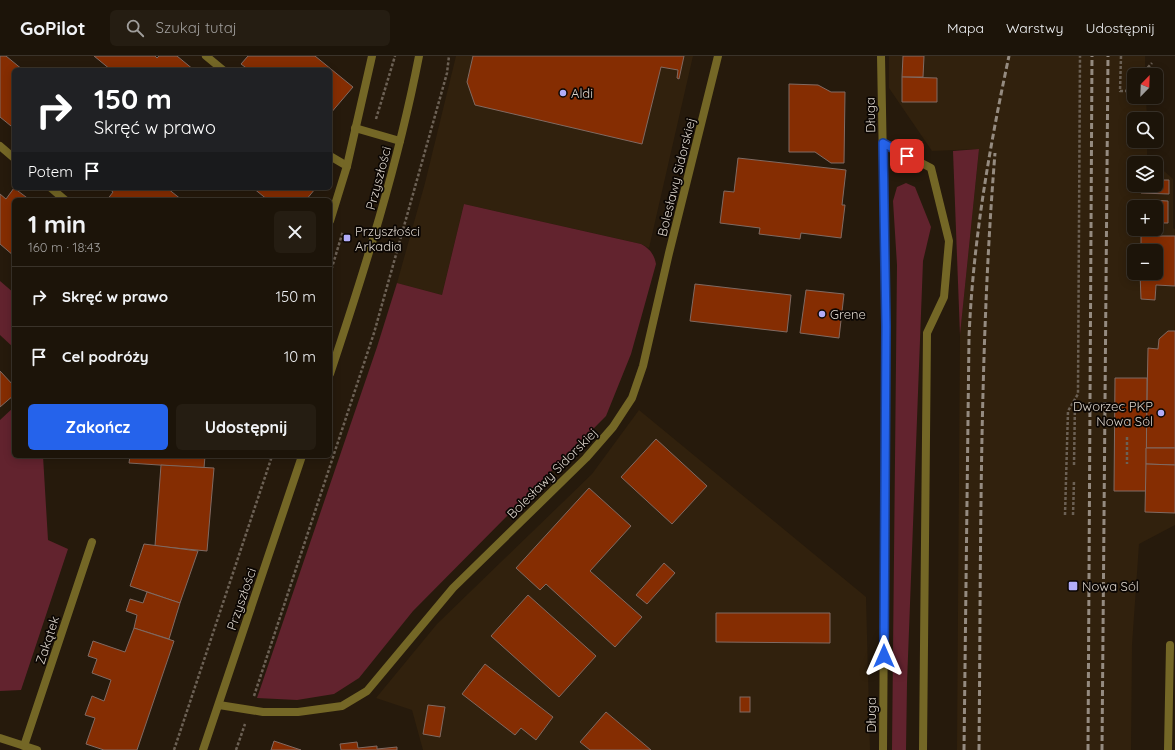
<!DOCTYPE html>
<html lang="pl">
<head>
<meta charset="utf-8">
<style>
	body { margin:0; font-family:Quicksand,sans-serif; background:#251d12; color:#f1f3f6; height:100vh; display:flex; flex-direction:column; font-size:15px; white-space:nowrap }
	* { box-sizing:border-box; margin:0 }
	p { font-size:13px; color:#a09e9c }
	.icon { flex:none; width:22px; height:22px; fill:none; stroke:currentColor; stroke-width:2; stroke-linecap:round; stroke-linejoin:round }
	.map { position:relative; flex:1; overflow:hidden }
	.details { position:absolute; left:12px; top:142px; width:320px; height:260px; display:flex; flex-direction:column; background:#1c1409; border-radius:6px; box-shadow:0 2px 10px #0003,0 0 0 1px #3a332a }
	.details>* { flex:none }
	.top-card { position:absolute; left:12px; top:12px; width:320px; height:122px; border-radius:6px; box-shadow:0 2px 10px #0003,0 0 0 1px #3a332a; background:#202124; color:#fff; overflow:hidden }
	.needle { width:26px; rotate:23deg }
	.controls { position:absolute; left:1127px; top:12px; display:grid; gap:8px }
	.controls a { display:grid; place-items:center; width:36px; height:36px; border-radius:6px; background:#1c1409; box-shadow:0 2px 10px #0003,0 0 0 1px #3a332a; font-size:20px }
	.pin { position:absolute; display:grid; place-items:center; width:34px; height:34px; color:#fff; margin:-17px; border-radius:8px; box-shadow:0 2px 6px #0006 }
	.me { position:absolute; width:44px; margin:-22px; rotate:0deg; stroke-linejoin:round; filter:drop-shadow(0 0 3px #0008) }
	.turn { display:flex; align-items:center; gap:14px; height:84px; padding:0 16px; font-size:18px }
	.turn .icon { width:52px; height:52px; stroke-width:2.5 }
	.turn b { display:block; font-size:28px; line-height:34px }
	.then { display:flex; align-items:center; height:38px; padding:0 16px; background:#0003; gap:8px; font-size:15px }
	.round { display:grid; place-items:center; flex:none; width:42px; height:42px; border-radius:6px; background:#251d12 }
	.overview { display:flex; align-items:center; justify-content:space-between; height:68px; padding:0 16px }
	h1 { font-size:24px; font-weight:800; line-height:30px }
	.action { display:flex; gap:8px; margin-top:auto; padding:8px 16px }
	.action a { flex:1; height:46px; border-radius:6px; background:#2563eb; color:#fff; font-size:16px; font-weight:800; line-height:46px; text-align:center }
	.action a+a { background:#251d12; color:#f1f3f6 }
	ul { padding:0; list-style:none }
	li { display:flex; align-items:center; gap:12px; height:60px; padding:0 16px; border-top:1px solid #3a332a }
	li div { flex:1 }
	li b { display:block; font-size:15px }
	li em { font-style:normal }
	header { display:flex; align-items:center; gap:24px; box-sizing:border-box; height:56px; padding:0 20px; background:#1c1409; border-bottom:1px solid #3a332a }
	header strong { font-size:19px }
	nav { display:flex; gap:22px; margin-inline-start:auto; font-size:14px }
	.search { width:280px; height:36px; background:#251d12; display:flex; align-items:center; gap:10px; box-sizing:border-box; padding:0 14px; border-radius:6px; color:#a09e9c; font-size:15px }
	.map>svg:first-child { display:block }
	.built { fill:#31210d; fill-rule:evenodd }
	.green { fill:#62232e }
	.building { fill:#852d02; stroke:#806a62 }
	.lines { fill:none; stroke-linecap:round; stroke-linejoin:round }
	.path { stroke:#6c6155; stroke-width:2.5; stroke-dasharray:3 2; stroke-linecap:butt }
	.service { stroke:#746726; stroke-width:8 }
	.minor { stroke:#746726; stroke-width:8 }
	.tertiary { stroke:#746726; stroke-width:8 }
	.rail { stroke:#958b80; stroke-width:3; stroke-dasharray:6 3; stroke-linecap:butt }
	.route-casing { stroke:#184099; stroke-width:10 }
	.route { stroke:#2563eb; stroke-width:7 }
	.poi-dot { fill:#b2adf9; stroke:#0b0603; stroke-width:1.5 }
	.labels { text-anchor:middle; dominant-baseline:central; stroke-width:3.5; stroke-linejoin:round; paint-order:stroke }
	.poi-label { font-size:13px; fill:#dcd4cb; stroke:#0b0603; text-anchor:start }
	.street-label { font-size:13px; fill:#dcd4cb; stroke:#0b0603 }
</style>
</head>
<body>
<header>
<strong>GoPilot</strong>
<div class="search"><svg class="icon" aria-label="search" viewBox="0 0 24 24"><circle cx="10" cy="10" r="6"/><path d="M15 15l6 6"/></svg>Szukaj tutaj</div>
<nav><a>Mapa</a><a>Warstwy</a><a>Udostępnij</a></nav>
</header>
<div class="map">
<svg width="1175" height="694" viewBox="0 0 1175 694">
	<rect width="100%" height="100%" fill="#261a0c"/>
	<g class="built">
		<path d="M456,0H693L649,192L641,188L464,148L442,239L397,227L425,127Z"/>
		<path d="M889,0H1145V19H1134V41H1146L1147,63H1134V85H1147V100L1155,107H1134V129H1156V108L1173,123V172L1175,173V469L1139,488L1132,589L1131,694H957L960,279L979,93L932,95L889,32ZM1134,151H1156V173H1134ZM1134,195H1156V217H1134Z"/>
		<path d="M639,354L866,541L870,694H423L412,654L376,642L437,568L592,418Z"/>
	</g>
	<g class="green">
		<path d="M979,93L960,279L953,95Z"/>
		<path d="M906,127L915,131L931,171L923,205L907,627L906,694H892L897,209L893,145L897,131Z"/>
		<path d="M464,148L641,188C650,193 654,198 656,208L631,298L606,360L413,555L359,622L334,638L297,644L257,642L377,291L397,227L442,239Z"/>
		<path d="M0,225L14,237V292L0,279Z"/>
		<path d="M14,351V400H43L48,484L68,493L21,634L0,635V364Z"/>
	</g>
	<g class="building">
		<path d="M0,0H6L23,14H14V66L11,70L0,61Z"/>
		<path d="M94,0H155L157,2L159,0H177L194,14H111Z"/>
		<path d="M248,0H315L353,31L330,58V14H249L241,8Z"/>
		<path d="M473,0H684L679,23L677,22L678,14L661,11L642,88L475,49L467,26Z"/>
		<path d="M903,0H924L923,21H902Z"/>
		<path d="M902,21L937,22V46H902Z"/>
		<path d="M789,28L818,29L831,36H845L844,107H831L815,96H789Z"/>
		<path d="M738,102L846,114L842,149H845L841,182L801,177L800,183L759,178L760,172L720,167L724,135L734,136Z"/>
		<path d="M1156,124H1169V138L1141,137V129H1156Z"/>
		<path d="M14,132L30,144H14V200L0,188V138L6,143Z"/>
		<path d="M108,132H167L182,144H107L113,136Z"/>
		<path d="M253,132H314L315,133L306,144H268Z"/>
		<path d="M1150,144L1168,145V167H1156V151H1150Z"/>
		<path d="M1141,180H1175V230L1156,229L1155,244L1141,243L1140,217H1156V195H1134L1133,216L1134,193H1141Z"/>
		<path d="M695,228L791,239L787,276L690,265Z"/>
		<path d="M806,234L844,238L839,282L800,277Z"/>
		<path d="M1168,275H1175V392H1146L1148,292L1158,293L1159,283Z"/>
		<path d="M0,315L14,330V339L0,351Z"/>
		<path d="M1115,322H1147L1146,435H1114Z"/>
		<path d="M656,383L707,430L672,468L621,421Z"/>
		<path d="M1146,392H1175V409L1146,408Z"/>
		<path d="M130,400H205L204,412L129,407Z"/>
		<path d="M1146,408L1175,409V457L1145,456Z"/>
		<path d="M161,409L214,412L207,495L155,490Z"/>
		<path d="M589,432L631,470L590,515L642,561L615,591L546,528L540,534L516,512Z"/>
		<path d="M144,488L198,495L180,547L130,530Z"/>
		<path d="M664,507L675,517L647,548L636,539Z"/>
		<path d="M147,536L180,547L169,583L134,572L137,559L126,555L130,543L143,547Z"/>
		<path d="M528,539L596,600L559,641L491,580Z"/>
		<path d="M716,557H830V587L716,586Z"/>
		<path d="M134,572L174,585L137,694H104L86,688L95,662L85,659L92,640L104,645L111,624L92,617L97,603L88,600L93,585L125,596Z"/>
		<path d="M485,608L553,661L536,684L521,672L515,679L462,638Z"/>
		<rect x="740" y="641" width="10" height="15"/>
		<path d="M428,649L445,651L440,681L423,678Z"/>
		<path d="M606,656L651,694H590L580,686Z"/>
		<path d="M274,685L301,694H271Z"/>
		<path d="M357,686L358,692L377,690V693L397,691V694H341L340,688Z"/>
	</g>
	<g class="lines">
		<g class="path">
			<path d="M1121,0L1120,35H1126L1134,27"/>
			<path d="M1141,19L1152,7"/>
			<path d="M376,63L395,0"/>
			<path d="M330,218L343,175"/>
			<path d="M1127,381V408"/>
			<path d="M1074,409L1075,345"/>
			<path d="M1065,459L1068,355L1078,338L1080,0"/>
			<path d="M1073,459L1074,425"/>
			<path d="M254,640L374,277L447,17L449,0"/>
			<path d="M174,694L272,400"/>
			<path d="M236,694L245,668"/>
		</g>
		<g class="service">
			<path d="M206,0L223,14"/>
			<path d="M355,72L400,85"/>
			<path d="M883,87L931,112L949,185L944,241L927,277L923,694"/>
			<path d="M0,90L14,102"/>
			<path d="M330,100L347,110L330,165"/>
			<path d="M347,110L372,0"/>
			<path d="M51,132L65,144"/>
			<path d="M1168,694L1170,589"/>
		</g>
		<g class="minor">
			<path d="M881,0L886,270L883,694"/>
			<path d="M219,649L263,656H298L342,650L367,635L453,532L586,402L613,371L632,342L643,310L669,197L718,0"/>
			<path d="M0,682L37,694"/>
			<path d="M24,690L92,486"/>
		</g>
		<g class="tertiary">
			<path d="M330,318C365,213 398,108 419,0"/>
			<path d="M203,694L302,400"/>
		</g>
		<g class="rail">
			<path d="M964,694L969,281C973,186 989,93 1009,0"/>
			<path d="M979,694C981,495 979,295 995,97"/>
			<path d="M1088,694L1092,0"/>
			<path d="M1102,694L1108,0"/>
		</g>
	</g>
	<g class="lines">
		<defs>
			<path id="route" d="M884,600L886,270L883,87L907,100"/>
		</defs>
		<use href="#route" class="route-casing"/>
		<use href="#route" class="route"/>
	</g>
	<g class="poi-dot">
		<circle cx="563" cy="37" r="4"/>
		<rect x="343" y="178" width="8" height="8" rx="2"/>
		<circle cx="822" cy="258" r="4"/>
		<circle cx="1161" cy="357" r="4"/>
		<rect x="1068" y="525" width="10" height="10" rx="2"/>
	</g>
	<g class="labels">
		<g class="poi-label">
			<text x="571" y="37">Aldi</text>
			<text x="355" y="175">Przyszłości<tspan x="355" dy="15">Arkadia</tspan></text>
			<text x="830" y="258">Grene</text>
			<text x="1153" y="350" text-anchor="end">Dworzec PKP<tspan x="1153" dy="15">Nowa Sól</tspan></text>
			<text x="1082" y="530">Nowa Sól</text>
		</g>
		<g class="street-label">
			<text transform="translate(870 59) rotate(-91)">Długa</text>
			<text transform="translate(676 121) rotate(-76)">Bolesławy Sidorskiej</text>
			<text transform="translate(378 122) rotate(-75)">Przyszłości</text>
			<text transform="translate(552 417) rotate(-45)">Bolesławy Sidorskiej</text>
			<text transform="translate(241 543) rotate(-71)">Przyszłości</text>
			<text transform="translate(47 584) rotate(-72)">Zakątek</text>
			<text transform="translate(871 659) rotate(-90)">Długa</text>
		</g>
	</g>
</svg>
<div class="controls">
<a><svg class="needle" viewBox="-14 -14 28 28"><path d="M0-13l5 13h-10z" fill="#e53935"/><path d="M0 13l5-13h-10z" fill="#a09e9c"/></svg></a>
<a><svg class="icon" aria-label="search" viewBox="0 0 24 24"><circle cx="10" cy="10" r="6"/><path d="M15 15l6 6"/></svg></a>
<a><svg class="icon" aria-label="layers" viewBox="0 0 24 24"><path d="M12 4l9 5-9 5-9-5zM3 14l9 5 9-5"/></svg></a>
<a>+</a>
<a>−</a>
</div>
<div class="pin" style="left:907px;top:100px;background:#d93025"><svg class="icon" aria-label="arrive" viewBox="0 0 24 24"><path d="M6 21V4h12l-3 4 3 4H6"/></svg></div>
<svg class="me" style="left:884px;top:600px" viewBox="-20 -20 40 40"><path d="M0-17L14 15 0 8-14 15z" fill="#2563eb" stroke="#fff" stroke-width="4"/></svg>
<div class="top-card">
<div class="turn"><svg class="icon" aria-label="right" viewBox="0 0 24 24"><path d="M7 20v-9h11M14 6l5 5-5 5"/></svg><div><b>150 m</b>Skręć w prawo</div></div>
<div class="then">Potem<svg class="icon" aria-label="arrive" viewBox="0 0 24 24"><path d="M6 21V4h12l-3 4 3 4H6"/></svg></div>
</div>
<section class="details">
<div class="overview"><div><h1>1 min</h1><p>160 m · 18:43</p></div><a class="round"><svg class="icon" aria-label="close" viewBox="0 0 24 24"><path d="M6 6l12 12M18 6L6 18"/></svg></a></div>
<ul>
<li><svg class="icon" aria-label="right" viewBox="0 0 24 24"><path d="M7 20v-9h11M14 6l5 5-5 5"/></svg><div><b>Skręć w prawo</b></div><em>150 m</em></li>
<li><svg class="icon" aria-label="arrive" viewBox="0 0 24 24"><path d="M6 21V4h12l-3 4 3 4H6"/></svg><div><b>Cel podróży</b></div><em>10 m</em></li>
</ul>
<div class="action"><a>Zakończ</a><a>Udostępnij</a></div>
</section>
</div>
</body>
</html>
